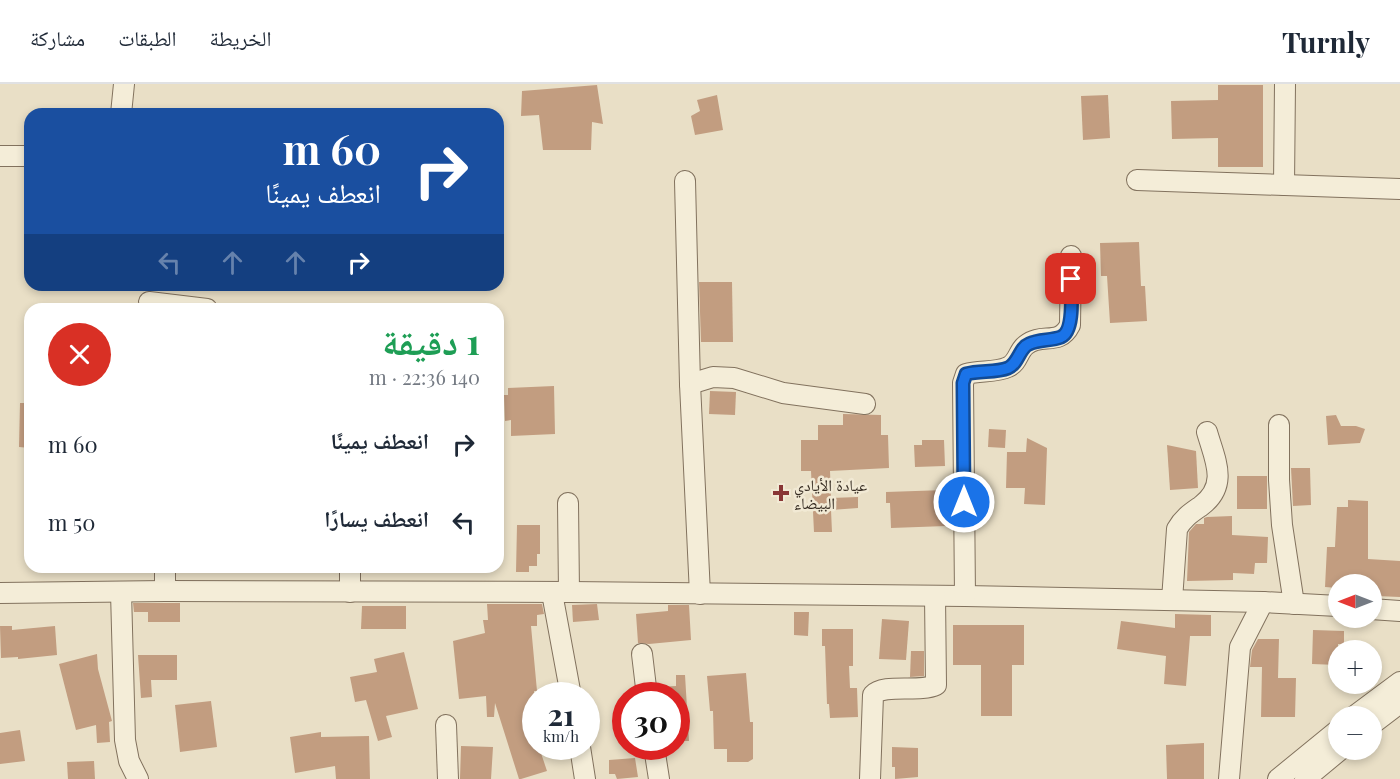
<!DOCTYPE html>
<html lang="ar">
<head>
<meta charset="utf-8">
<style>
	body { margin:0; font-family:"Playfair Display","Noto Naskh Arabic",serif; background:#f6f6f7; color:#1f2937; direction:rtl; height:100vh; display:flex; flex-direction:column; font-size:22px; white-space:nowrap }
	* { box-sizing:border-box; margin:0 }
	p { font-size:20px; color:#747a83 }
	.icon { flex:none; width:33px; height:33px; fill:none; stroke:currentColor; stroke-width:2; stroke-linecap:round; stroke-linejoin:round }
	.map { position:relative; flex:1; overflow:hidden; direction:ltr }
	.panel { position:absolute; left:24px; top:219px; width:480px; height:270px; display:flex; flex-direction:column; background:#fff; border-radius:18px; box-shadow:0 3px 9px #0003; direction:rtl }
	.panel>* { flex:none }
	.hud { position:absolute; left:24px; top:24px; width:480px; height:183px; border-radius:18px; box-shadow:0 3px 9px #0003; direction:rtl; background:#1a4fa0; color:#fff; overflow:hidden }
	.needle { width:39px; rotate:270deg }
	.buttons { position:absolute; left:1328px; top:490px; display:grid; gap:12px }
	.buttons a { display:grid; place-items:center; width:54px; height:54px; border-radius:50%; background:#fff; box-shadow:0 3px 9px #0003; font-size:30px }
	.speed { position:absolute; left:522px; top:598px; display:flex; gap:12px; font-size:30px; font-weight:700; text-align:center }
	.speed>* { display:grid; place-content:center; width:78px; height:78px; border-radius:50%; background:#fff; box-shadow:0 3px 9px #0003; line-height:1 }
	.speed small { font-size:15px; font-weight:400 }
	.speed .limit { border:9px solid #d22; background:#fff; color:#111 }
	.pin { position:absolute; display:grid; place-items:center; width:51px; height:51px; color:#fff; margin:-26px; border-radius:12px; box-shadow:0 3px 9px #0006 }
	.me { position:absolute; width:66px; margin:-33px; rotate:0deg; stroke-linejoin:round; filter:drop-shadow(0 0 4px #0008) }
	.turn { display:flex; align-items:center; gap:21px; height:126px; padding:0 24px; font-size:27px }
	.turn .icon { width:78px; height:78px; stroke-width:2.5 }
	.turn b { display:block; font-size:42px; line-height:51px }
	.lanes { display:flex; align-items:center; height:57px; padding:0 24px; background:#0003; justify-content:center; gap:30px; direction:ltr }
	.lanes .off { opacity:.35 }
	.round { display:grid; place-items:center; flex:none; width:63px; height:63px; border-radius:32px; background:#f6f6f7 }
	.headline { display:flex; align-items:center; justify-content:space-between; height:102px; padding:0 24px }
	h1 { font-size:36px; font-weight:700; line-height:45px; color:#1e9e55 }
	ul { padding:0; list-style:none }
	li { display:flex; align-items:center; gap:18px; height:78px; padding:0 24px }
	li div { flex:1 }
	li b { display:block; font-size:22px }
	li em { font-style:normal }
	header { display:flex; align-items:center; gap:36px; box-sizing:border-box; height:84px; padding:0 30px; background:#fff; border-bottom:2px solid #e0e1e3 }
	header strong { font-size:28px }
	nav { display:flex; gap:33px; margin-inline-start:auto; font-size:21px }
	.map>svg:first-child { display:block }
	.building { fill:#c29d80 }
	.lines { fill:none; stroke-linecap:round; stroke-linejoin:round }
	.minor-casing { stroke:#82725e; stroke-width:22 }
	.minor { stroke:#f4edd8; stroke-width:20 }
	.route-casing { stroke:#114b97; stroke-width:15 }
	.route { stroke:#1a73e8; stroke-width:10 }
	.poi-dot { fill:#893635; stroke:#f1e9d4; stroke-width:2 }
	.labels { text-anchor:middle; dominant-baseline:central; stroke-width:5; stroke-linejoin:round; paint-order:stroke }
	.poi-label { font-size:16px; fill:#342a20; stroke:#f1e9d4; text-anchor:start }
</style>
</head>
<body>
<header>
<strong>Turnly</strong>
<nav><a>الخريطة</a><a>الطبقات</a><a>مشاركة</a></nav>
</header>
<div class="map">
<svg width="1400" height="695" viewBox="0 0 1400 695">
	<rect width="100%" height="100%" fill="#e9dfc6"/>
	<g class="building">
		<path d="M597,1L603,40L592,38L591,66H543L539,31L521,32L522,7Z"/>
		<path d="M1218,1H1263V83H1218V54L1172,55L1171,17L1218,16Z"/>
		<path d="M717,11L723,46L695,51L691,32L700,27L697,16Z"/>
		<path d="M1108,11L1110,54L1083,56L1081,12Z"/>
		<path d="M1139,158L1141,202H1145L1147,237L1110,239L1107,192H1101L1100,159Z"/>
		<path d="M699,198H732L733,258H701Z"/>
		<path d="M554,302L555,350L511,352V336L505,337L504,311H508V304Z"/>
		<path d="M710,307L736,308L735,331L709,330Z"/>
		<path d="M20,319H30V364L19,363Z"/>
		<path d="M843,330L881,331V351H888L889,384L830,387L831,414L858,413V424L831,426L832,448H814L811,387H801V356H818V341H843Z"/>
		<path d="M1336,331L1341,342H1356L1365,345L1360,359L1328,361L1326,332Z"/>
		<path d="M989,345L1006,346L1005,364L988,363Z"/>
		<path d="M1027,354L1047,364L1045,421L1024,420L1025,404H1006L1007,368H1026Z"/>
		<path d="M922,356H944L945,382L915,383L914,361H922Z"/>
		<path d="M1167,361L1196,367L1198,404L1170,406Z"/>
		<path d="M1291,384H1310L1311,421L1293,422Z"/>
		<rect x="1237" y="392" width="30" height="33"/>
		<path d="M945,406L946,442L891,444L890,419H886V408Z"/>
		<path d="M1348,416L1368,417V475L1400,477V513L1376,512L1377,501H1338V504L1325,503L1327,463H1335L1337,423H1348Z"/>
		<path d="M1232,432V451L1268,453L1267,479H1255L1254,490L1233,489V496L1187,497L1189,448L1196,440H1204V434L1207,433Z"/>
		<path d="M517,441H540V470H537V482H529V488H516Z"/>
		<path d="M133,519H180V538H148V528H134Z"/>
		<path d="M487,520H542L544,530L537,531V542H531L537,607H534L536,663H539L547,687L521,695H519L495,619L494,633H487L486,612L459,615L453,557L485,549L483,536H488Z"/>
		<path d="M597,520L599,536L573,538L572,521Z"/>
		<path d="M668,521H689L691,556L649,560L638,559L636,530L668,527Z"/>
		<path d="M362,522H406V545H361Z"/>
		<path d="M794,528H809L808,552L794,551Z"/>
		<path d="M1175,530L1211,531V552H1190L1186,602L1164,600L1166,572L1117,565L1121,537L1175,544Z"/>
		<path d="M882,535L909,537L906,576L879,575Z"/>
		<path d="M953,541H1024V581H1012V632H981V581H953Z"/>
		<path d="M0,542H12V546L55,542L57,571L18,575V573L1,574Z"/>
		<path d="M822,545H853V582H849L850,604H857L858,633L830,634L829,620H827L825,562H822Z"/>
		<path d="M1313,546L1344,547V560H1338V581L1312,580Z"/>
		<path d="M1258,555H1279L1278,594H1296L1295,633H1261L1262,583H1250L1252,566Z"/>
		<path d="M911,567H924V592L910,593Z"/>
		<path d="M404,568L418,625L386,632L392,653L378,657L366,616L355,618L350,593L377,588L374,575Z"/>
		<path d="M97,570L98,585L112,637L109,638L110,658L97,659L96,641L76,646L59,580Z"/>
		<path d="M138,571H177V596H151L152,613L141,614Z"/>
		<path d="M746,589L750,638H753V675L748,678H727V665H714L713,627H710L707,592Z"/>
		<path d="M676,591H685L689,657H676V612H659L658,603L676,602Z"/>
		<path d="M211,617L217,663L180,668L175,621Z"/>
		<path d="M20,646L25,677L0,680V649Z"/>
		<path d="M321,648V653L369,652L370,695H336L335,682L295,689L290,653Z"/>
		<path d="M1204,659V695H1167L1166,661Z"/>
		<path d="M461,662L493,663L491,695H460Z"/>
		<path d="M892,663L918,664V693L895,695V683H892Z"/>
		<path d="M635,674L638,693L617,695L615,690H609V676Z"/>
		<path d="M94,677L95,695H68L67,678Z"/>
	</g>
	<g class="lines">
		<defs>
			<g id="minor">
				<path d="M121,30L124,0"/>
				<path d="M0,72H30"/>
				<path d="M1137,96L1400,105"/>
				<path d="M685,97L690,300L700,510"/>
				<path d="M1284,101L1285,0"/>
				<path d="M151,225L149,218L207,225"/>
				<path d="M690,300L713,293L734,294L783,309L865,320"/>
				<path d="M1279,341V396L1282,441L1294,520"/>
				<path d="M568,419L569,508"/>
				<path d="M165,483V507"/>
				<path d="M350,483V508"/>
				<path d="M121,508L125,656L129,677L138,695"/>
				<path d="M0,509L165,507L569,508L965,512L1263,518L1338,522"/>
				<path d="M552,509L571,612"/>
				<path d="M965,512L963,299L966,290C979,286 996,289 1008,283C1018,279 1018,267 1026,261C1042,248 1059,263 1070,241L1071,172"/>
				<path d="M1172,516L1177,445C1183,434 1191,429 1201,422C1229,401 1215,376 1207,348"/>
				<path d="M1371,525L1400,527"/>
				<path d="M642,570L647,612"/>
				<path d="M1353,633L1400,598"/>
				<path d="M446,641L448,695"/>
				<path d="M1371,641L1400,619"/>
				<path d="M580,663L585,695"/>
				<path d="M654,663L659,695"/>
				<path d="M870,695L873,611C884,599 919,609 936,601L935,512"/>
				<path d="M1229,695L1240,563L1263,518"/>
				<path d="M1278,695L1338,646"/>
				<path d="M1305,695L1340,666"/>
			</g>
		</defs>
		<use href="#minor" class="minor-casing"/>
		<use href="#minor" class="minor"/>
	</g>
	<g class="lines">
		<defs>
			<path id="route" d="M964,418L963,299L966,290C979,286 996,289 1008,284C1019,279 1019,264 1029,260C1039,255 1051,257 1061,253C1075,247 1071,209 1071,195"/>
		</defs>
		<use href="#route" class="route-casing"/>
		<use href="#route" class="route"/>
	</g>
	<path class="poi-dot" d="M778 400h6v6h6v6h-6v6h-6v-6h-6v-6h6z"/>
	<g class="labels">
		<g class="poi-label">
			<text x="794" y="400">عيادة الأيادي<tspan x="794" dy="18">البيضاء</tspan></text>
		</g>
	</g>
</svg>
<div class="buttons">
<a><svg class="needle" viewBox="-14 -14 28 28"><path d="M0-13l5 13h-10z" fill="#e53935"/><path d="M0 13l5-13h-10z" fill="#747a83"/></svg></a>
<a>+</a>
<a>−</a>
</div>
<div class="speed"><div>21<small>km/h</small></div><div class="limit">30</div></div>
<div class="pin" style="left:1071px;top:195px;background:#d93025"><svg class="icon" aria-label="arrive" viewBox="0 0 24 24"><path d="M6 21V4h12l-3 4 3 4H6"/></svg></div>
<svg class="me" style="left:964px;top:418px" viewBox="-20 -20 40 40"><circle r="17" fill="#1a73e8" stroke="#fff" stroke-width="3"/><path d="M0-11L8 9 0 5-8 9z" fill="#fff"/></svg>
<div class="hud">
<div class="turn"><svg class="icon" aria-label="right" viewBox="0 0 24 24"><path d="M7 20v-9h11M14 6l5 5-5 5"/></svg><div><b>60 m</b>انعطف يمينًا</div></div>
<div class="lanes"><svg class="icon off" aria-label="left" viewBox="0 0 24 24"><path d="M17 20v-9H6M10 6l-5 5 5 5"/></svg><svg class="icon off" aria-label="ahead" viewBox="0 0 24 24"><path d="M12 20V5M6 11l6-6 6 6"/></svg><svg class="icon off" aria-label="ahead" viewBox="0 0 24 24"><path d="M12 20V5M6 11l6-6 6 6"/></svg><svg class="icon" aria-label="right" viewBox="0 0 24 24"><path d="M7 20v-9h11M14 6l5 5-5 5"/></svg></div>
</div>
<section class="panel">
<div class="headline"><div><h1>1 دقيقة</h1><p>140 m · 22:36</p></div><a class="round" style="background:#d93025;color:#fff"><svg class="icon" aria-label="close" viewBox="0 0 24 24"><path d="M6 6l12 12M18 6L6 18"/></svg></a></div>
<ul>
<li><svg class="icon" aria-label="right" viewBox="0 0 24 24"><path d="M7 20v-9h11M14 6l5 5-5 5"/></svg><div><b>انعطف يمينًا</b></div><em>60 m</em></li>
<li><svg class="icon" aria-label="left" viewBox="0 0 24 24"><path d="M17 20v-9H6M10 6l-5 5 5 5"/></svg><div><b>انعطف يسارًا</b></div><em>50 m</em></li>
</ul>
</section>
</div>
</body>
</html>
